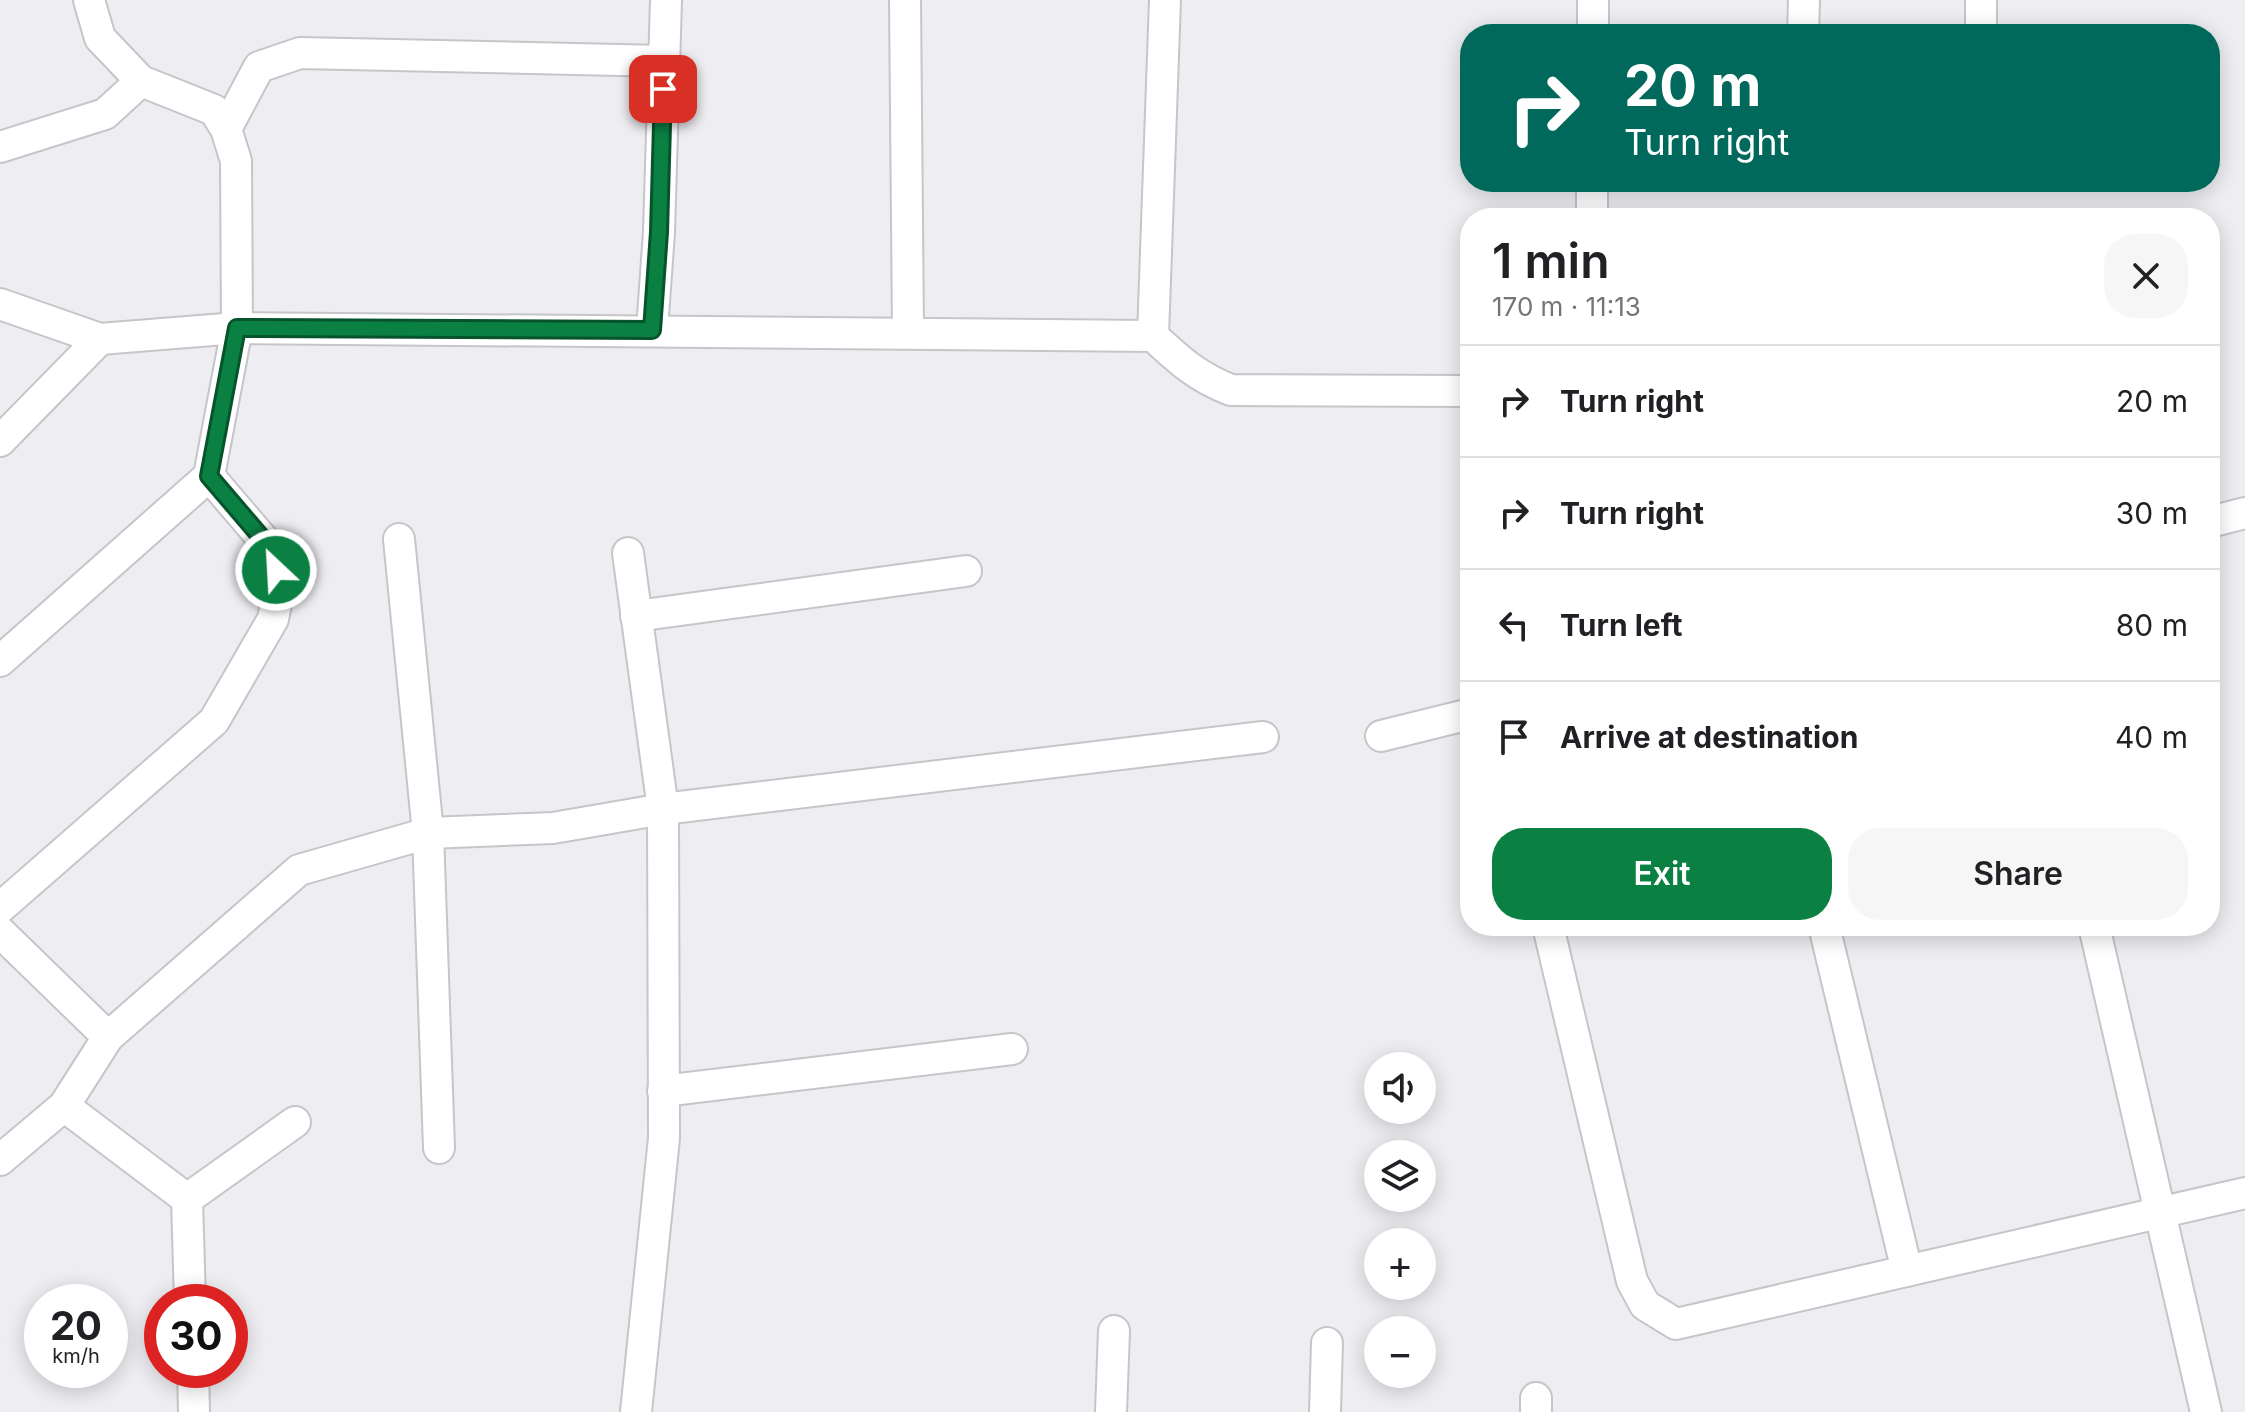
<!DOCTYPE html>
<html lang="en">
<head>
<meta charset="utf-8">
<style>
	body { margin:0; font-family:Inter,sans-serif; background:#f6f6f6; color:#202124; height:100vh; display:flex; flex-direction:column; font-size:30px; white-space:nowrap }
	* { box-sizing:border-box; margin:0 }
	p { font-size:26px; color:#757577 }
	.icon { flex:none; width:44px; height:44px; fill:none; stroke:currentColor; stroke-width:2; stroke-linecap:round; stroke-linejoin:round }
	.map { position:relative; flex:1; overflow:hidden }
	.drawer { position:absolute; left:1460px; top:208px; width:760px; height:728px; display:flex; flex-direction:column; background:#fff; border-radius:32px; box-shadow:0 4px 20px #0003 }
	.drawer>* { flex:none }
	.guide { position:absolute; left:1460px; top:24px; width:760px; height:168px; border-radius:32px; box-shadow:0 4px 20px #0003; background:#00695c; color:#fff; overflow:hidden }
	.buttons { position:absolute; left:1364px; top:1052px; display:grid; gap:16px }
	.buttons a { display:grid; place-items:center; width:72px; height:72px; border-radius:50%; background:#fff; box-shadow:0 4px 20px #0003; font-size:40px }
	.speed { position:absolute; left:24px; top:1284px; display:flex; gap:16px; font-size:40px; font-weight:700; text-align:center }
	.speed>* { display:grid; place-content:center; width:104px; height:104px; border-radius:50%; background:#fff; box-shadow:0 4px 20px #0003; line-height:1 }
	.speed small { font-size:20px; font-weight:400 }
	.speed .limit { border:12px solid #d22; background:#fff; color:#111 }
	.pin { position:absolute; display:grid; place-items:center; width:68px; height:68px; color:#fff; margin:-34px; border-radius:16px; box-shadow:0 4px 12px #0006 }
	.me { position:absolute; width:88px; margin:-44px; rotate:335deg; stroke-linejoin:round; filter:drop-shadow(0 0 6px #0008) }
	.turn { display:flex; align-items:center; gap:28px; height:168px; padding:0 32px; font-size:36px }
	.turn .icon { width:104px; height:104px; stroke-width:2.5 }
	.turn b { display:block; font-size:56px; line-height:68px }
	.round { display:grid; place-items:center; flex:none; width:84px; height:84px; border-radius:32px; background:#f6f6f6 }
	.head { display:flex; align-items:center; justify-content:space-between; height:136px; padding:0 32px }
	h1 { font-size:48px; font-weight:600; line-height:60px }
	.action { display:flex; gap:16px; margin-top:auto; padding:16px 32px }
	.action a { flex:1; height:92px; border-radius:32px; background:#0b8043; color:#fff; font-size:32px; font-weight:600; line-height:92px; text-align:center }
	.action a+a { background:#f6f6f6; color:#202124 }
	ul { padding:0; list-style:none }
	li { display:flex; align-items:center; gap:24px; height:112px; padding:0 32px; border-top:2px solid #e0e0e0 }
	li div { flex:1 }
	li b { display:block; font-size:30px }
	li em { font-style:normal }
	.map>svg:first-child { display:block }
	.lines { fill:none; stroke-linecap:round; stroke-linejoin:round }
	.street-casing { stroke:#c6c6ca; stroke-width:34 }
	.street { stroke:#fff; stroke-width:30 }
	.route-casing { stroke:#07532c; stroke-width:20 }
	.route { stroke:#0b8043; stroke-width:14 }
</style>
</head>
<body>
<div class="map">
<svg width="2245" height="1412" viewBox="0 0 2245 1412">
	<rect width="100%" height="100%" fill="#eeeef2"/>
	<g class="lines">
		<defs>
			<g id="street">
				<path d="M89,0L100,38L141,81L214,110L226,129L236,161L237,328L209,476"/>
				<path d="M905,0L908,332"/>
				<path d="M1593,34V0"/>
				<path d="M1803,34L1804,0"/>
				<path d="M1981,34V0"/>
				<path d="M226,129L259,67L300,53L664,61"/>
				<path d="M0,147L105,114L141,81"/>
				<path d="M1592,218V182"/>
				<path d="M0,304L100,339L237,328L1153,336L1165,0"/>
				<path d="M652,330L659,232L666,0"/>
				<path d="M1153,336C1179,360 1197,377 1231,390L1470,391"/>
				<path d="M0,441L100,339"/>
				<path d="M2210,522L2245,513"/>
				<path d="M399,539L428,833L439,1148"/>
				<path d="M628,553L663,809L664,1138L636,1412"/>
				<path d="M636,616L966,571"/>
				<path d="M0,661L209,476L273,551L279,589L273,619L214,721L0,908"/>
				<path d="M1381,736L1470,714"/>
				<path d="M1548,926L1632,1281L1645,1305L1676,1324L2245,1193"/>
				<path d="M1824,926L1907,1271"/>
				<path d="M2094,926L2206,1412"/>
				<path d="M0,932L108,1037"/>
				<path d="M663,1091L1012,1049"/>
				<path d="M64,1106L187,1199L190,1302"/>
				<path d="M0,1160L64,1106L108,1037L299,870L428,833L553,828L663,809L1263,737"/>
				<path d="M187,1199L295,1122"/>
				<path d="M193,1370L194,1412"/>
				<path d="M1111,1412L1114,1331"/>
				<path d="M1325,1412L1327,1343"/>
				<path d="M1536,1412V1398"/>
			</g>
		</defs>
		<use href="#street" class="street-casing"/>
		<use href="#street" class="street"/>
	</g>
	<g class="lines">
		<defs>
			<path id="route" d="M276,570L273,551L209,476L237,328L652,330L659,232L663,89"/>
		</defs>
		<use href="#route" class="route-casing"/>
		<use href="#route" class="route"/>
	</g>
</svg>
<div class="buttons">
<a><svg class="icon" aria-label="sound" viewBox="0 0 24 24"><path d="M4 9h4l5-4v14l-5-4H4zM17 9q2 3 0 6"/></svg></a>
<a><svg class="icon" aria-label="layers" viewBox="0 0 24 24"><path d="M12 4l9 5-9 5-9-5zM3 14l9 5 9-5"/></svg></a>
<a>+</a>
<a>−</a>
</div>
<div class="speed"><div>20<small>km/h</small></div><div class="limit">30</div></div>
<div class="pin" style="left:663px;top:89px;background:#d93025"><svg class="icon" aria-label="arrive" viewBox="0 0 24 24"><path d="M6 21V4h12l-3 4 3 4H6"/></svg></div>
<svg class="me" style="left:276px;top:570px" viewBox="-20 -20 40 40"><circle r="17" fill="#0b8043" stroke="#fff" stroke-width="3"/><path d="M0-11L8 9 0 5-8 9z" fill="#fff"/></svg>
<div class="guide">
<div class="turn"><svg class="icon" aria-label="right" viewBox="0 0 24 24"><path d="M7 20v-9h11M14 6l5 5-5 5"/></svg><div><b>20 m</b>Turn right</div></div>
</div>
<section class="drawer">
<div class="head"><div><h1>1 min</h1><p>170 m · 11:13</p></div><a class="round"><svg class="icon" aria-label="close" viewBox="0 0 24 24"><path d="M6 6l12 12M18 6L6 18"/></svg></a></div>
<ul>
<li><svg class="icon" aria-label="right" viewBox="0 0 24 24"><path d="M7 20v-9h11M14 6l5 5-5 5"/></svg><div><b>Turn right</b></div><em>20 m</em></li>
<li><svg class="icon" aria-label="right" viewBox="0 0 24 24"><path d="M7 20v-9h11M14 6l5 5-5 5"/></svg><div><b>Turn right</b></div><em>30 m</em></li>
<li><svg class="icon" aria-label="left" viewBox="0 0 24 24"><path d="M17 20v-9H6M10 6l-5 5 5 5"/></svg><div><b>Turn left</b></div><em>80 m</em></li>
<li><svg class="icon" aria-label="arrive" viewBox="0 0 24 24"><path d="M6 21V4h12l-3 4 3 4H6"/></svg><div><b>Arrive at destination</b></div><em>40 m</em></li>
</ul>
<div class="action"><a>Exit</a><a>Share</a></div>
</section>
</div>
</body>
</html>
